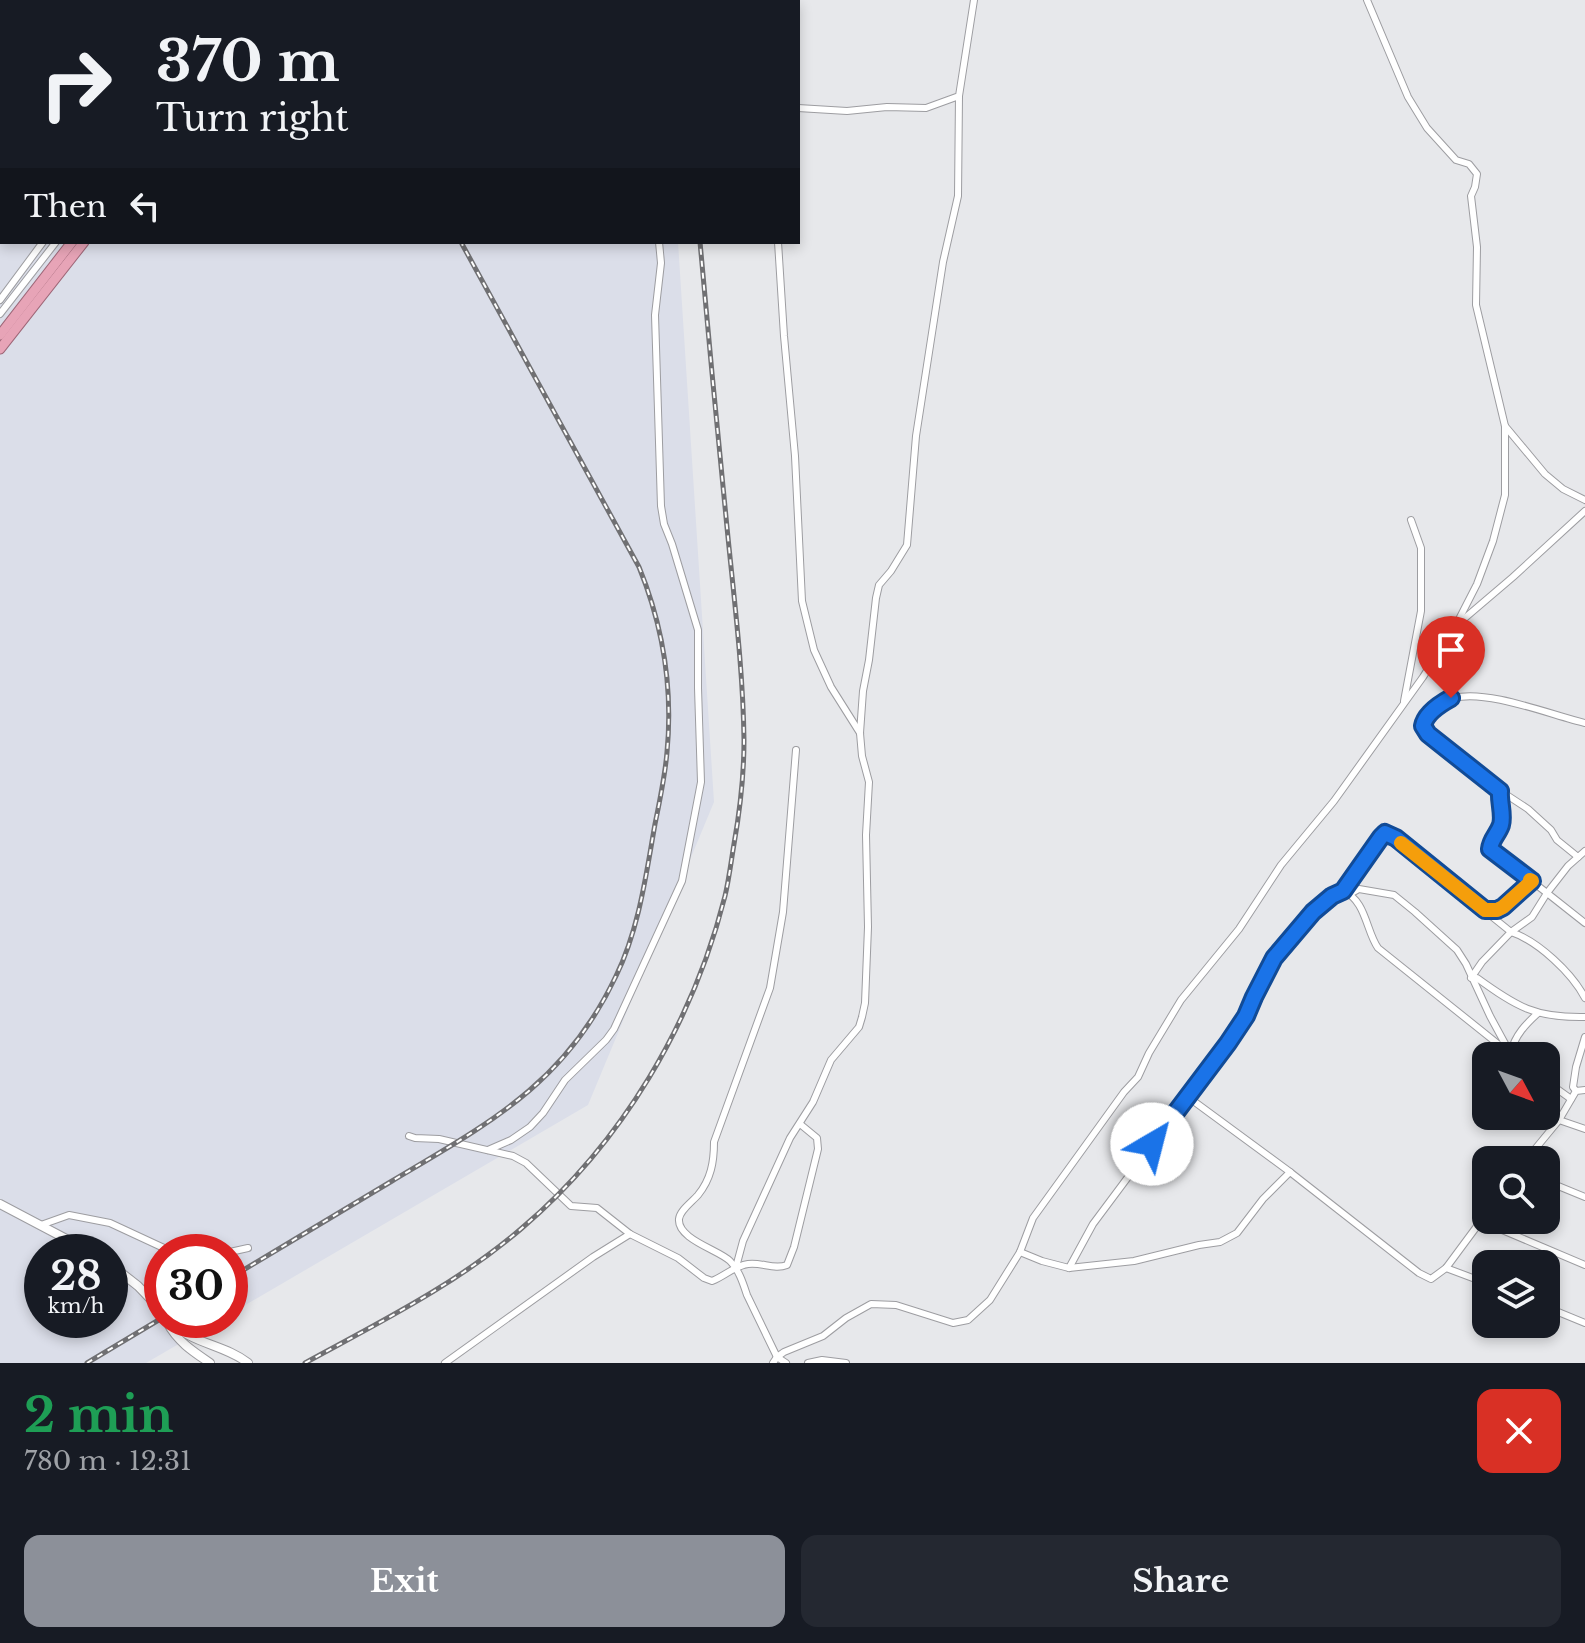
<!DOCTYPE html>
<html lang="en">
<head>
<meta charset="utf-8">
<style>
	body { margin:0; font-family:"Libre Baskerville",serif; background:#242831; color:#f1f3f6; height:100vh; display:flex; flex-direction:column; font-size:30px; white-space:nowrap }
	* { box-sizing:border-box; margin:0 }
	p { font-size:26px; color:#9ea1a6 }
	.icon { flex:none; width:44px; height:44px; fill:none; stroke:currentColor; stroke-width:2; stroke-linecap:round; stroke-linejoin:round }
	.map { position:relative; height:1363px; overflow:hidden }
	.details { display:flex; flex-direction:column; background:#171b24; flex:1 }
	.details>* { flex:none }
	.guide { position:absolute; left:0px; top:0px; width:800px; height:244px; box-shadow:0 4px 12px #0003; background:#171b24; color:#f1f3f6; overflow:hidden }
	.needle { width:52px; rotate:131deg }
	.buttons { position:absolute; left:1472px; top:1042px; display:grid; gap:16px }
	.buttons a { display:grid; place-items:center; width:88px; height:88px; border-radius:16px; background:#171b24; box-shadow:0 4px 12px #0003; font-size:40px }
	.speed { position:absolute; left:24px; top:1234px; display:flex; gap:16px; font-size:40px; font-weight:700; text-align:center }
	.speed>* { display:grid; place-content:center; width:104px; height:104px; border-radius:50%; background:#171b24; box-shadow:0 4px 12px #0003; line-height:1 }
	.speed small { font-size:20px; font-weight:400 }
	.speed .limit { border:12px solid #d22; background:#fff; color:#111 }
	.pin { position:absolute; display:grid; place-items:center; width:68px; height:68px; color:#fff; margin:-82px -34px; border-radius:50% 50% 50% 0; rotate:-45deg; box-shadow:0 0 8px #0007 }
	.pin .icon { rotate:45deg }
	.me { position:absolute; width:88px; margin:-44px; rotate:37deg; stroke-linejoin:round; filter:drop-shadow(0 0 6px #0008) }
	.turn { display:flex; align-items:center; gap:28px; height:168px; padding:0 24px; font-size:36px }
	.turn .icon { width:104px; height:104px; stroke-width:2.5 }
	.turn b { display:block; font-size:56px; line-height:68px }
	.then { display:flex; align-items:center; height:76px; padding:0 24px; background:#0003; gap:16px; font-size:30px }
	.round { display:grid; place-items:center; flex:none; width:84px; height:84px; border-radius:16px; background:#242831 }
	.overview { display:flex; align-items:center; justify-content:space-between; height:136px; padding:0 24px }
	h1 { font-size:48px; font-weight:800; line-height:60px; color:#1e9e55 }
	.primary-button { display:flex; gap:16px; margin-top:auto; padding:16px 24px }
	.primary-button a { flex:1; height:92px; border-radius:16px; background:#8c9099; color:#fff; font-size:32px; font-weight:800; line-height:92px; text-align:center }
	.primary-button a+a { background:#242831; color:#f1f3f6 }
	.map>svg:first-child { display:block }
	.built { fill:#dbdee9; fill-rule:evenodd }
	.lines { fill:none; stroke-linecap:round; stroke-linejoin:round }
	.minor-casing { stroke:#9d9da1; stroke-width:8 }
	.secondary-casing { stroke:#9d9da1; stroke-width:10 }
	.trunk-casing { stroke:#9e6778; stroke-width:11 }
	.minor { stroke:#fff; stroke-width:6 }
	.secondary { stroke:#fff; stroke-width:8 }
	.trunk { stroke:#e7a4b7; stroke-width:9 }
	.rail-casing { stroke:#707073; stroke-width:5 }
	.rail { stroke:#fff; stroke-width:2; stroke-dasharray:6; stroke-linecap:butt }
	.route-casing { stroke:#114b97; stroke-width:20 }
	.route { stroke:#1a73e8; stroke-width:14 }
	.slow { stroke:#f59e0b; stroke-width:14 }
</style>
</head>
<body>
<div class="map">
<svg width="1585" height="1363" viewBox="0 0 1585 1363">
	<rect width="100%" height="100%" fill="#e7e8eb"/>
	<path class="built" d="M0,0H664V2H2V242H678L714,802L588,1105L230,1314V1252H162V1320H220L146,1363H0ZM42,1252H110V1320H42Z"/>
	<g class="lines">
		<defs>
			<g id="minor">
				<path d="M614,0V2"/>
				<path d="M227,2L229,0"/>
				<path d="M242,2L243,0"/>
				<path d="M784,2V0"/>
				<path d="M798,108L847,111L887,107L926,108L959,96L974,0"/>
				<path d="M778,242L784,336L795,456L802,601L814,650L831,687L860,733"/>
				<path d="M0,300L43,242"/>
				<path d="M0,314L56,242"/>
				<path d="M1505,426L1545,474L1563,489L1585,500"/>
				<path d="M1459,623L1513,577L1585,511"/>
				<path d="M1404,701L1421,611V548L1411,520"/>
				<path d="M1500,791C1499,802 1504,816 1501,825C1498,834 1491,839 1490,849L1547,893L1532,917L1511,932L1482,962L1471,978H1477C1517,1007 1535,1018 1585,1017"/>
				<path d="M1585,851L1568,866L1547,893L1585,923"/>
				<path d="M1578,857L1557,840L1551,830L1528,809L1493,786L1428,734L1423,726C1424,719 1427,716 1433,711C1439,705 1445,700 1454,698C1487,689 1551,715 1585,723"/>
				<path d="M1343,891L1381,837L1385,833L1391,835L1511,932C1538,941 1572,973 1585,998"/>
				<path d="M1350,894L1359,889L1394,895L1415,912L1457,950L1466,964L1490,1016L1509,1051"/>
				<path d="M1486,910C1505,911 1518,894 1532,881"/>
				<path d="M1511,1052C1515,1035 1526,1024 1538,1013"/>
				<path d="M1546,1081L1571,1099"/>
				<path d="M1576,1091L1573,1087L1576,1067L1585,1037"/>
				<path d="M1188,1097L1290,1172"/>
				<path d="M1559,1120L1585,1129"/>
				<path d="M409,1136L415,1138L439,1139L513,1156L526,1163L571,1206L597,1208L630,1234L678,1258L704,1278L712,1281C725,1276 734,1266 748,1264C762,1262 774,1270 787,1265L794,1247L818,1149L817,1138L800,1124"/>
				<path d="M488,1150L511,1140L530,1127L543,1113L565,1080L606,1040L614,1029L682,881L701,782L698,688V630L672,544L664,524L661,506L655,315L661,263L659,242"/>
				<path d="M1526,1160L1559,1120L1576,1091L1585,1090"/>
				<path d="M1546,1181L1585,1197"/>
				<path d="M1481,1221L1585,1265"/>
				<path d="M41,1225L69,1215L110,1223L166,1249L196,1252"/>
				<path d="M230,1252L248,1248"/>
				<path d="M1020,1252L1042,1261L1069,1268L1134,1261L1199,1245L1220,1242L1237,1233L1263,1199L1290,1172L1419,1273L1431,1279L1446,1268L1486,1214"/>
				<path d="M736,1267L743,1241L790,1138L813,1102L831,1060L859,1027L862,1017L865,1003L868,927L866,835L869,782L862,756L860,733L863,691L869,660L876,598L879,585L891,571L907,545L916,436L943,262L958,196L959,96"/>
				<path d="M1069,1268L1093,1224L1228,1043L1246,1016L1254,997L1274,958L1313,912L1332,896L1343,891C1366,900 1366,931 1378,948L1513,1056"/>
				<path d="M1446,1268L1486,1283"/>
				<path d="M1546,1307L1585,1323"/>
				<path d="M445,1363L593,1257L630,1234"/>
				<path d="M773,1363L777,1357L784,1352L823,1336L846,1318L871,1304L896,1305L953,1323L968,1320L990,1300L1020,1252L1033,1218L1124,1092L1138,1077L1149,1053L1181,1000L1239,929L1281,865L1334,801L1423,677L1456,625L1477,584L1493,541L1505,495V426L1476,305L1477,247L1471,196L1475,187L1477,174L1469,164L1456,160L1427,128L1408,97L1367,0"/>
				<path d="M786,1363L777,1357C767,1336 757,1316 747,1295C743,1283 739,1270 730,1261C719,1250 677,1239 679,1219C680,1210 692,1202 698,1195C711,1179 714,1162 714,1142L770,988L783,912L796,750"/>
				<path d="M808,1363L822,1360L846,1363"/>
			</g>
			<g id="secondary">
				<path d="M0,1204L91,1252"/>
				<path d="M110,1264L138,1286L162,1311"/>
				<path d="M169,1320C190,1344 224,1344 248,1363"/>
				<path d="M167,1322C177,1341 192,1351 210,1363"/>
			</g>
			<g id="trunk">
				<path d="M259,2L260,0"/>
				<path d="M271,2L273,0"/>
				<path d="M0,335L72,242"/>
				<path d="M0,349L84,242"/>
			</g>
		</defs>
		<use href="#minor" class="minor-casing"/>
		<use href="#secondary" class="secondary-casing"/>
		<use href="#trunk" class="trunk-casing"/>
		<use href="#minor" class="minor"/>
		<use href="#secondary" class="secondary"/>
		<use href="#trunk" class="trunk"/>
		<defs>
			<g id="rail">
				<path d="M676,0L677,2"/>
				<path d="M230,1278C284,1246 338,1213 392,1181C489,1123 565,1084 616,976C639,929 646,875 655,824C660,800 665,776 667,752C673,689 663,626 639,567L462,244"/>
				<path d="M87,1363L162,1318"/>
				<path d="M305,1363C380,1322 457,1284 522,1228C622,1143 693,1023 725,896C729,879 731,862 734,844C740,810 744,775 744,740C743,665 733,591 726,517C717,425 708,334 700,242"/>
			</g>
		</defs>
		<use href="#rail" class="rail-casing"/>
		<use href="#rail" class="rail"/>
	</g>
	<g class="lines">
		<defs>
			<path id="route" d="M1152,1144L1228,1043L1246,1016L1254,997L1274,958L1313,912L1332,896L1343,891L1381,837L1385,833L1396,838L1485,910H1497L1503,907L1532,881L1490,849C1491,839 1498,834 1501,825C1504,815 1499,802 1500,791L1428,734L1423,726C1425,714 1440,704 1451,698"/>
		</defs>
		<use href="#route" class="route-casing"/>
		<use href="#route" class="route"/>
		<path class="slow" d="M1401,843L1485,910H1497L1503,907L1532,881L1530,880"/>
	</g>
</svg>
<div class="buttons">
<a><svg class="needle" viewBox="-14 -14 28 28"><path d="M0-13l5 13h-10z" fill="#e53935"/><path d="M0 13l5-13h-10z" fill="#9ea1a6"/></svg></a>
<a><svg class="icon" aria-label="search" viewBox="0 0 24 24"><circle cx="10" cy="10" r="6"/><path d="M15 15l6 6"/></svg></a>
<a><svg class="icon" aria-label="layers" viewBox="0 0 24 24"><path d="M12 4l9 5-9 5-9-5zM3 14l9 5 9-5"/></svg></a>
</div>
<div class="speed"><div>28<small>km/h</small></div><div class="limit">30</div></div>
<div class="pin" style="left:1451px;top:698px;background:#d93025"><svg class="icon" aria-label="arrive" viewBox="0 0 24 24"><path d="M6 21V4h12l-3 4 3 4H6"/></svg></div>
<svg class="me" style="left:1152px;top:1144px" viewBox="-20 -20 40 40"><circle r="19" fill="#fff"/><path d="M0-13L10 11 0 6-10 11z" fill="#1a73e8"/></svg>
<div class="guide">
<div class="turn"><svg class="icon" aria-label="right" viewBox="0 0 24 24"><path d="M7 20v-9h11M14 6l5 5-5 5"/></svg><div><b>370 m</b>Turn right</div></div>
<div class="then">Then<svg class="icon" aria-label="left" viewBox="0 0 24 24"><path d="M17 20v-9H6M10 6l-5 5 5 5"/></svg></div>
</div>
</div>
<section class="details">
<div class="overview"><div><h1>2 min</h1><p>780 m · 12:31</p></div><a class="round" style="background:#d93025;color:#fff"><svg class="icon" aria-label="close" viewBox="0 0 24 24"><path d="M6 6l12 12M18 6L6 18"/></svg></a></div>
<div class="primary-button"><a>Exit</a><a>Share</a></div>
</section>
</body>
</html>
